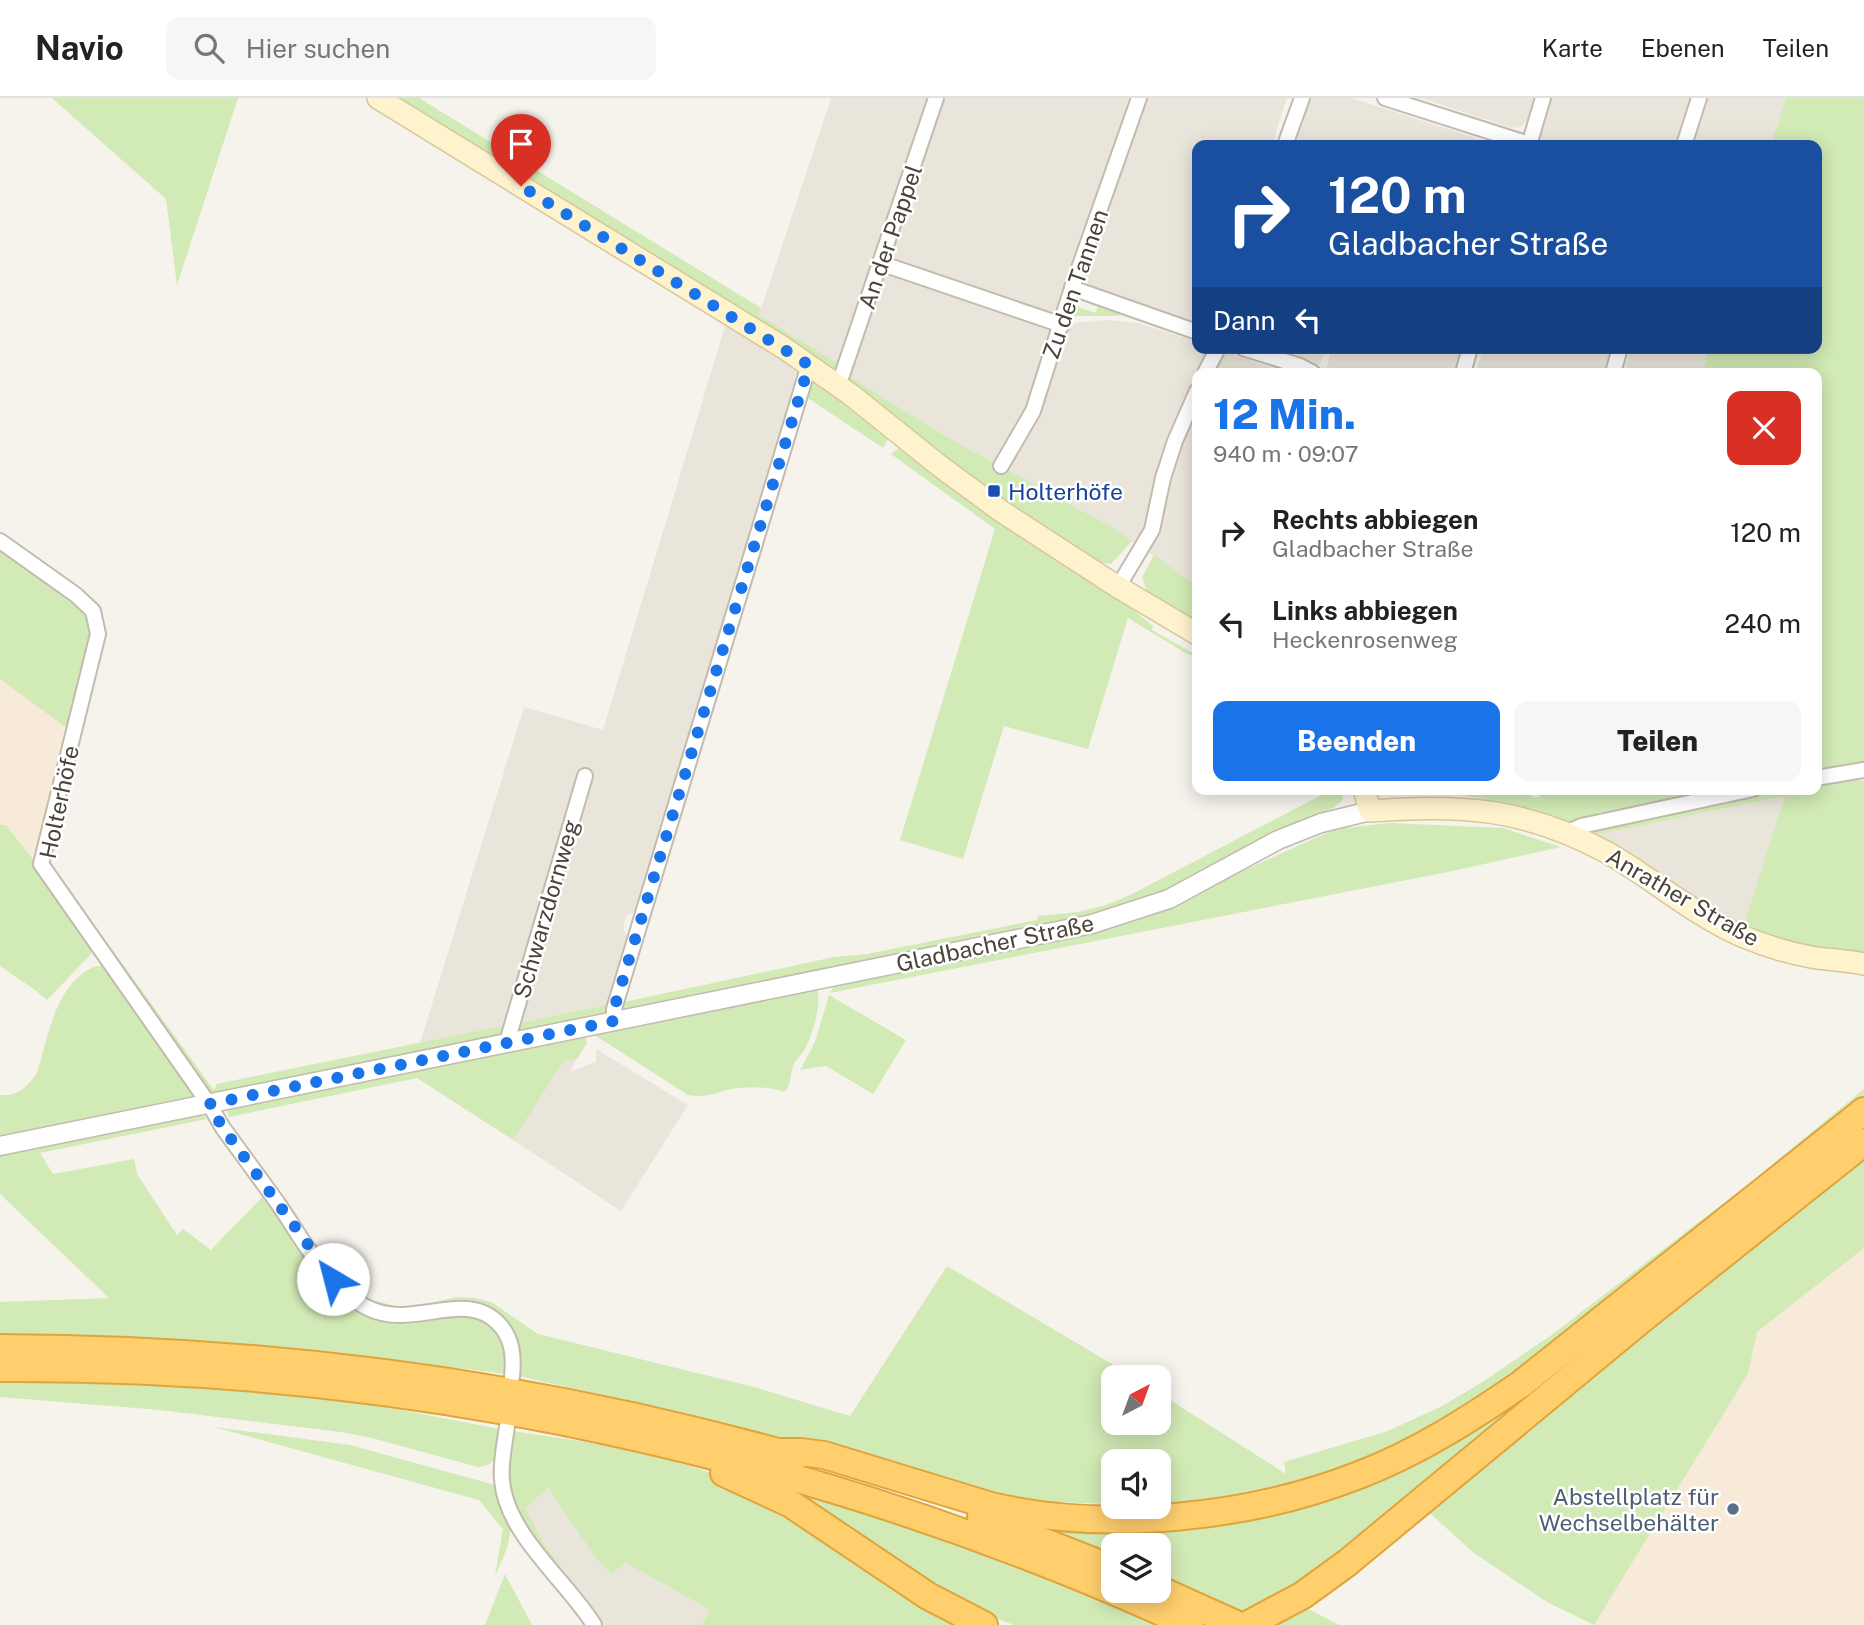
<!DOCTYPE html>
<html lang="de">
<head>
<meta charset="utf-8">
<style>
	body { margin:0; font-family:"Public Sans",sans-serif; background:#f6f6f6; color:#222; height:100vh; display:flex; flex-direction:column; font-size:26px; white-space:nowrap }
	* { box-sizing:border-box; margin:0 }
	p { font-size:23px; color:#767676 }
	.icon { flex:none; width:38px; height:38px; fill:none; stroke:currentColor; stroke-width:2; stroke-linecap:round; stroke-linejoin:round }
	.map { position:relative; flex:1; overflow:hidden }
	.panel { position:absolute; left:1192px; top:270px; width:630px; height:427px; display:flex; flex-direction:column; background:#fff; border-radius:14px; box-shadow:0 4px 18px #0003 }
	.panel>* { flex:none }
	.banner { position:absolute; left:1192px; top:42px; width:630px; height:214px; border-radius:14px; box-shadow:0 4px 18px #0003; background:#1a4fa0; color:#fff; overflow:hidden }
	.needle { width:46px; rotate:41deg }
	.controls { position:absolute; left:1101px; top:1267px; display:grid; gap:14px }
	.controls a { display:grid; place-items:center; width:70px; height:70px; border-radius:14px; background:#fff; box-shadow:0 4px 18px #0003; font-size:35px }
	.pin { position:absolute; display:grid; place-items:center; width:60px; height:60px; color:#fff; margin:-72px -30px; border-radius:50% 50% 50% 0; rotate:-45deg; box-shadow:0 0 7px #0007 }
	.pin .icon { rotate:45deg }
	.me { position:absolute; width:77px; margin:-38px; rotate:323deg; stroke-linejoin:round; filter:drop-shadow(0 0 5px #0008) }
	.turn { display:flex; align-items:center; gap:24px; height:147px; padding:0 21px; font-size:32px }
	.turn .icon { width:91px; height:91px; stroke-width:2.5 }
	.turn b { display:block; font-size:49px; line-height:60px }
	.then { display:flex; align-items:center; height:66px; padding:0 21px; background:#0003; gap:14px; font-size:26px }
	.round { display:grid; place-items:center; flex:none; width:74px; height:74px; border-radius:14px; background:#f6f6f6 }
	.overview { display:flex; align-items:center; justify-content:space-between; height:119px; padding:0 21px }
	h1 { font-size:42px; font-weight:800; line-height:52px; color:#1a73e8 }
	.action { display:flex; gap:14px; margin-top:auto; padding:14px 21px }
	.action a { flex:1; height:80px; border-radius:14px; background:#1a73e8; color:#fff; font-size:28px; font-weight:800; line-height:80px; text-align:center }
	.action a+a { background:#f6f6f6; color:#222 }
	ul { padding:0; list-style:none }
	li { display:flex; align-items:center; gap:21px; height:91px; padding:0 21px }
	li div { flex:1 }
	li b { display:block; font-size:26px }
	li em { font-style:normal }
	header { display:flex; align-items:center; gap:42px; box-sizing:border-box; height:98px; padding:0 35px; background:#fff; border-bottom:2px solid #e0e0e0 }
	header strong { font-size:33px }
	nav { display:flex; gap:38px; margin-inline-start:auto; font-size:24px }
	.search { width:490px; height:63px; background:#f6f6f6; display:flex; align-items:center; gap:18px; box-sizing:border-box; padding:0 24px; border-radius:14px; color:#767676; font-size:26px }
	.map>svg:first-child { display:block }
	.residential { fill:#eae5da }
	.commercial { fill:#f7ead8 }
	.green { fill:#d2eab5; fill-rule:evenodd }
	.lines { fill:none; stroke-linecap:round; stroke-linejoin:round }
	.minor-casing { stroke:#c2bbae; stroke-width:18 }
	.tertiary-casing { stroke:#c2bbae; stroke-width:21 }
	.secondary-casing { stroke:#d6c79b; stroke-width:24 }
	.motorway-casing { stroke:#e0a43c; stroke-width:30 }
	.minor { stroke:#fff; stroke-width:14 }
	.tertiary { stroke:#fff; stroke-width:18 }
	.secondary { stroke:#fff3cd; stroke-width:21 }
	.motorway { stroke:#ffcf6e; stroke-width:26 }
	.route { stroke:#1a73e8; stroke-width:12; stroke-dasharray:0 21.6 }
	.transit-dot { fill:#1a4fb4; stroke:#fff; stroke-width:2.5 }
	.service-dot { fill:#5c6f8a; stroke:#fff; stroke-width:2.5 }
	.labels { text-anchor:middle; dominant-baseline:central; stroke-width:5; stroke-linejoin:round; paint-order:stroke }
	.street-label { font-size:23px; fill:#4b4439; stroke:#fff }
	.transit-label { font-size:23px; fill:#164399; stroke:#fff; text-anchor:start }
	.service-label { font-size:23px; fill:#4e5e75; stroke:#fff; text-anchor:end }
</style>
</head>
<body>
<header>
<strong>Navio</strong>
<div class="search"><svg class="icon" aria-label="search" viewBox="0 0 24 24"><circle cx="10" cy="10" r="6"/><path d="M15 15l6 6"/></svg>Hier suchen</div>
<nav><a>Karte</a><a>Ebenen</a><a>Teilen</a></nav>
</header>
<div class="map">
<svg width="1864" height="1527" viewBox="0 0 1864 1527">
	<rect width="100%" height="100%" fill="#f6f3ec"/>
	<g class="residential">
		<path d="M831,0H931L841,264L834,263L759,217Z"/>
		<path d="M942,0H1130L1025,319L997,366L940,335L846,277L880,173L890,158Z"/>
		<path d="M1141,0H1287L1272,47H1197V228L1099,196L1087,185L1085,169Z"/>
		<path d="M1313,0H1352L1497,47H1294L1307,7Z"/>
		<path d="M1421,0H1535L1529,20L1521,29L1511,30Z"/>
		<path d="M1550,0H1693L1678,47H1535Z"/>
		<path d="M1707,0H1786L1771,47H1693Z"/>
		<path d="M1106,222L1138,225L1197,244V250H1215L1287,275H1197V488L1110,428L1002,369L1066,226Z"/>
		<path d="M726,225L803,272L763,398L759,400L756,411L759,413L639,813L626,817L623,831L630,842L611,906L420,945L524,609L603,632Z"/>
		<path d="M1276,250H1325L1321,264L1317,268H1312Z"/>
		<path d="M1332,250H1462L1456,275H1327L1326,271Z"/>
		<path d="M1483,250H1616L1609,275H1476Z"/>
		<path d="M1631,250H1709L1702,275H1624Z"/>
		<path d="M1785,698L1744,829L1595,737Z"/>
		<path d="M596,951L688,1007L621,1113L513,1042L564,963L577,961L569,974L596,964Z"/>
		<path d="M548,1390L598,1463L611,1476L626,1465L710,1512L702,1527H599L543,1444L524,1409Z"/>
	</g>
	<g class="commercial">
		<path d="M0,581L71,633L41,750L32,759L6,727H0Z"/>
		<path d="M1864,1150V1527H1594L1748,1276L1757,1234Z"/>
	</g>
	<g class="green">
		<path d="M52,0H238L177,187L166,101Z"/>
		<path d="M394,0H419L761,210L759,217L834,263L841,264L842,274L940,335L1110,428L1132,443L1111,466L1094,464L1023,414Z"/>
		<path d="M1786,0H1864V663L1817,672L1816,275H1702L1709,250H1816V47H1771Z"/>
		<path d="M1077,200H1080L1078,209L1095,215L1099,207L1120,216L1119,218H1071L1070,214Z"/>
		<path d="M818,281L890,338L883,350L803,297L808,283Z"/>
		<path d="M899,350H904L1028,443L1125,505L1153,528L1152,532L1191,554L1197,551V559L1187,556L1128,520L1088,651L1004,628L963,761L900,742L995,431L891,356Z"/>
		<path d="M0,449L83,509L93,528L71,633L0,581Z"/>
		<path d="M1154,457L1197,488V529L1147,494L1142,479Z"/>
		<path d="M1859,676L1860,683L1864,682V857L1819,854L1743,832L1592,738L1595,730H1606L1650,722L1661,716L1783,691H1816L1817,684ZM1785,698L1743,829L1596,737Z"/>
		<path d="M1333,691H1342L1343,702L1333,710L1253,745L1162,794L1109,813L623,915L619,905L834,859L867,856L1037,822L1038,818L1078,814L1106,807L1132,796Z"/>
		<path d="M1384,691H1520L1535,700L1541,698L1530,691H1719L1597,715L1566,729L1484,701L1455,696L1390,695Z"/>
		<path d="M1389,725L1503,730L1561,749L1448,774L830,895L836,884L1159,811L1335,731Z"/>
		<path d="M0,727H6L57,792L93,849L91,856L47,902C32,888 16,880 0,868Z"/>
		<path d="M46,760L213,991L216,990V986L507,927L501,940L210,999L45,766Z"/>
		<path d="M96,868H105L198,993L195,1001L0,1042V997C18,999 27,989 37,975C48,939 56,884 96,868Z"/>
		<path d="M816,888C823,905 813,933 806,949C803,956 796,961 793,968C790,977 791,988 784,994C767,988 745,988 727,992C713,996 703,1000 688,997L596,938L599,932Z"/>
		<path d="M829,897L906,942L873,996L826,968L800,972L815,944Z"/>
		<path d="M611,906L605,918L522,935L514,926Z"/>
		<path d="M580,936L586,939L587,945L577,961L564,963L513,1042L417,980L229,1019L226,1009Z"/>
		<path d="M1864,991V1004L1457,1320L1340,1372L1276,1390L1207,1405L1159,1407L1158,1363H1113V1406L1050,1404L966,1390L699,1318L518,1278L499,1220C468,1217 387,1218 364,1202C348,1191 334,1175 321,1160L234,1033L330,1166L369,1201L395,1208H418L456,1199L475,1200L491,1204L538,1236L754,1289L850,1318L947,1168L1134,1279H1113V1325H1158L1159,1295L1286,1376L1284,1364L1388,1333L1442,1308L1484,1283L1550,1238L1746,1088Z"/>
		<path d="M194,1016H202L207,1021L40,1055L53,1076L134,1061L137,1076L177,1137L183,1131L211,1152L264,1097L358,1210L478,1219L497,1233L506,1254V1276L296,1250L158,1240L0,1238V1204L109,1200L0,1096V1055Z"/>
		<path d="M1864,1061V1150L1757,1234L1748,1276L1594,1527L1547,1504L1474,1455L1423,1409Z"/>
		<path d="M1549,1281L1552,1285L1348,1449L1303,1482L1245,1515L1159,1476L1158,1447H1113V1456L1024,1420L1229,1416L1530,1294Z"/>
		<path d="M0,1283L212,1289L369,1306L500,1331C498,1350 500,1367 478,1369L372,1340L341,1334L160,1312L0,1299Z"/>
		<path d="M214,1329L350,1347L495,1387C517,1426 513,1440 495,1478L503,1431L479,1402Z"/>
		<path d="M512,1333C589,1344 669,1355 741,1387C750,1391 761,1395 770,1400C833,1439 886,1498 955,1527H702L710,1512L626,1465L611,1476L598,1463L548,1390L525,1410L543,1444L580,1497C552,1465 516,1431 508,1388C505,1370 509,1351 512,1333Z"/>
		<path d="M794,1393C916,1431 1040,1469 1155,1527H1014L970,1510L927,1484Z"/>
		<path d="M505,1476L532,1527H485Z"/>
		<path d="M1299,1506L1339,1527H1272Z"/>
	</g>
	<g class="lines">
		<defs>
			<g id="minor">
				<path d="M1385,0L1529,46"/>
				<path d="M1285,47L1302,0"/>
				<path d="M1529,47L1543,0"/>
				<path d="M1684,47L1699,0"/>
				<path d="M880,165L1062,227"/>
				<path d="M1072,190L1197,234"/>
				<path d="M1243,250L1300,268L1313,275"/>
				<path d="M1205,275L1218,250"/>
				<path d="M1463,275L1470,250"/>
				<path d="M1613,275L1620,250"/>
				<path d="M842,277L936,0"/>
				<path d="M1001,368L1033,313L1072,190L1139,0"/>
				<path d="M0,443L76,497L93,513L98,536L41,766L209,1006L223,1030C241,1055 259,1079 277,1104C302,1140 328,1192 370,1211C414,1231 465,1191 498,1225C513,1240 514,1259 512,1279"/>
				<path d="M1118,489L1152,432L1163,380L1175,343L1197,293"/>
				<path d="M1816,680L1864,672"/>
				<path d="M1566,735L1581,728L1753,691"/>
				<path d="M614,923V911L809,267"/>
				<path d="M507,944L585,678"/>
				<path d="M507,1328C505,1345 500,1365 502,1382C506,1436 566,1482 594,1527"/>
			</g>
			<path id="tertiary" d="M0,1048L1092,826L1169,801L1278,742L1321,725L1370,713"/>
			<g id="secondary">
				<path d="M378,0L784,250L850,296L941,369L1001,413L1118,489L1197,536"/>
				<path d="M1364,691L1370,713C1461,706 1526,710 1608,755C1652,780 1698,820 1744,839C1766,848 1788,855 1811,859C1828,862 1846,862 1864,866"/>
			</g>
			<g id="motorway">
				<path d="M0,1250C269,1251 535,1285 795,1359"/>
				<path d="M0,1270C409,1267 818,1356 1190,1527"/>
				<path d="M780,1354H801L824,1357L991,1408C1106,1435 1250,1420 1359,1377C1417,1355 1470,1321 1521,1286L1864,1013"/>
				<path d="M724,1375L791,1406L928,1498L984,1527"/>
				<path d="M981,1419L1113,1471"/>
				<path d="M1158,1491L1238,1527"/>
				<path d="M1247,1527L1303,1497L1347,1465L1642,1221L1864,1044"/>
			</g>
		</defs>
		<use href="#minor" class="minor-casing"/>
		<use href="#tertiary" class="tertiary-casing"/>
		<use href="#secondary" class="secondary-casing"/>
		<use href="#motorway" class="motorway-casing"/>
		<use href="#minor" class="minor"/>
		<use href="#tertiary" class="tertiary"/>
		<use href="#secondary" class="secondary"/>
		<use href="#motorway" class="motorway"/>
	</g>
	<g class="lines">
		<path class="route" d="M333,1181L223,1030L209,1006L614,923V911L809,267L521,88"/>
	</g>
	<rect class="transit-dot" x="987" y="386" width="14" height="14" rx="3.5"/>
	<circle class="service-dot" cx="1733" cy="1411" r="7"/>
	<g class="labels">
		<g class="street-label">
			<text transform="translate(890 139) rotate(-71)">An der Pappel</text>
			<text transform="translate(1075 186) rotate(-71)">Zu den Tannen</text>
			<text transform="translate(59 704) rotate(-78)">Holterhöfe</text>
			<text transform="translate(1683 799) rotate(30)">Anrather Straße</text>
			<text transform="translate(546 811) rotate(-74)">Schwarzdornweg</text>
			<text transform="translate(995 845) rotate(-12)">Gladbacher Straße</text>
		</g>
		<g class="transit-label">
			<text x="1008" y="393">Holterhöfe</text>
		</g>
		<g class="service-label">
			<text x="1719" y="1398">Abstellplatz für<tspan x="1719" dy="26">Wechselbehälter</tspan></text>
		</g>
	</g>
</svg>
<div class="controls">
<a><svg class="needle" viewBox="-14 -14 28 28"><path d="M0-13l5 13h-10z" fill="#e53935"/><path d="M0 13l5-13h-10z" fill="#767676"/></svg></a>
<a><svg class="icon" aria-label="sound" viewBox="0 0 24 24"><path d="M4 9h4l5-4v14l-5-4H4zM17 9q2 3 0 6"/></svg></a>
<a><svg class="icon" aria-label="layers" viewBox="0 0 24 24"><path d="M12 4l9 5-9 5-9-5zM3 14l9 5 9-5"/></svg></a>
</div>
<div class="pin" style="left:521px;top:88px;background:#d93025"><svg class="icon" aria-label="arrive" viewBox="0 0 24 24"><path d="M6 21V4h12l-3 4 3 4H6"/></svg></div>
<svg class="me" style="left:333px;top:1181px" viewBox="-20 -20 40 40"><circle r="19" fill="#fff"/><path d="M0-13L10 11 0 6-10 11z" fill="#1a73e8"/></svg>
<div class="banner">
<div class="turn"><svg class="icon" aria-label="right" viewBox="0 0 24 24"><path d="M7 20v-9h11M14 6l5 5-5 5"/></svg><div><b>120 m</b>Gladbacher Straße</div></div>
<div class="then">Dann<svg class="icon" aria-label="left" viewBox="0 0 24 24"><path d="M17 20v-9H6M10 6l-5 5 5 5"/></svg></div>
</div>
<section class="panel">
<div class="overview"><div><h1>12 Min.</h1><p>940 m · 09:07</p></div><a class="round" style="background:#d93025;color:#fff"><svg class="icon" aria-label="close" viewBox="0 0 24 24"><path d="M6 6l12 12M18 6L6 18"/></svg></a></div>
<ul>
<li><svg class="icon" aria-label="right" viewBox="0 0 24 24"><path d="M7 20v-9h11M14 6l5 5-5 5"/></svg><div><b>Rechts abbiegen</b><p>Gladbacher Straße</p></div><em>120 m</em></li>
<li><svg class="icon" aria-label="left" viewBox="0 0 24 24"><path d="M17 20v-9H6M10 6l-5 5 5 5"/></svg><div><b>Links abbiegen</b><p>Heckenrosenweg</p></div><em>240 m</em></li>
</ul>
<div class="action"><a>Beenden</a><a>Teilen</a></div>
</section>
</div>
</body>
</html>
